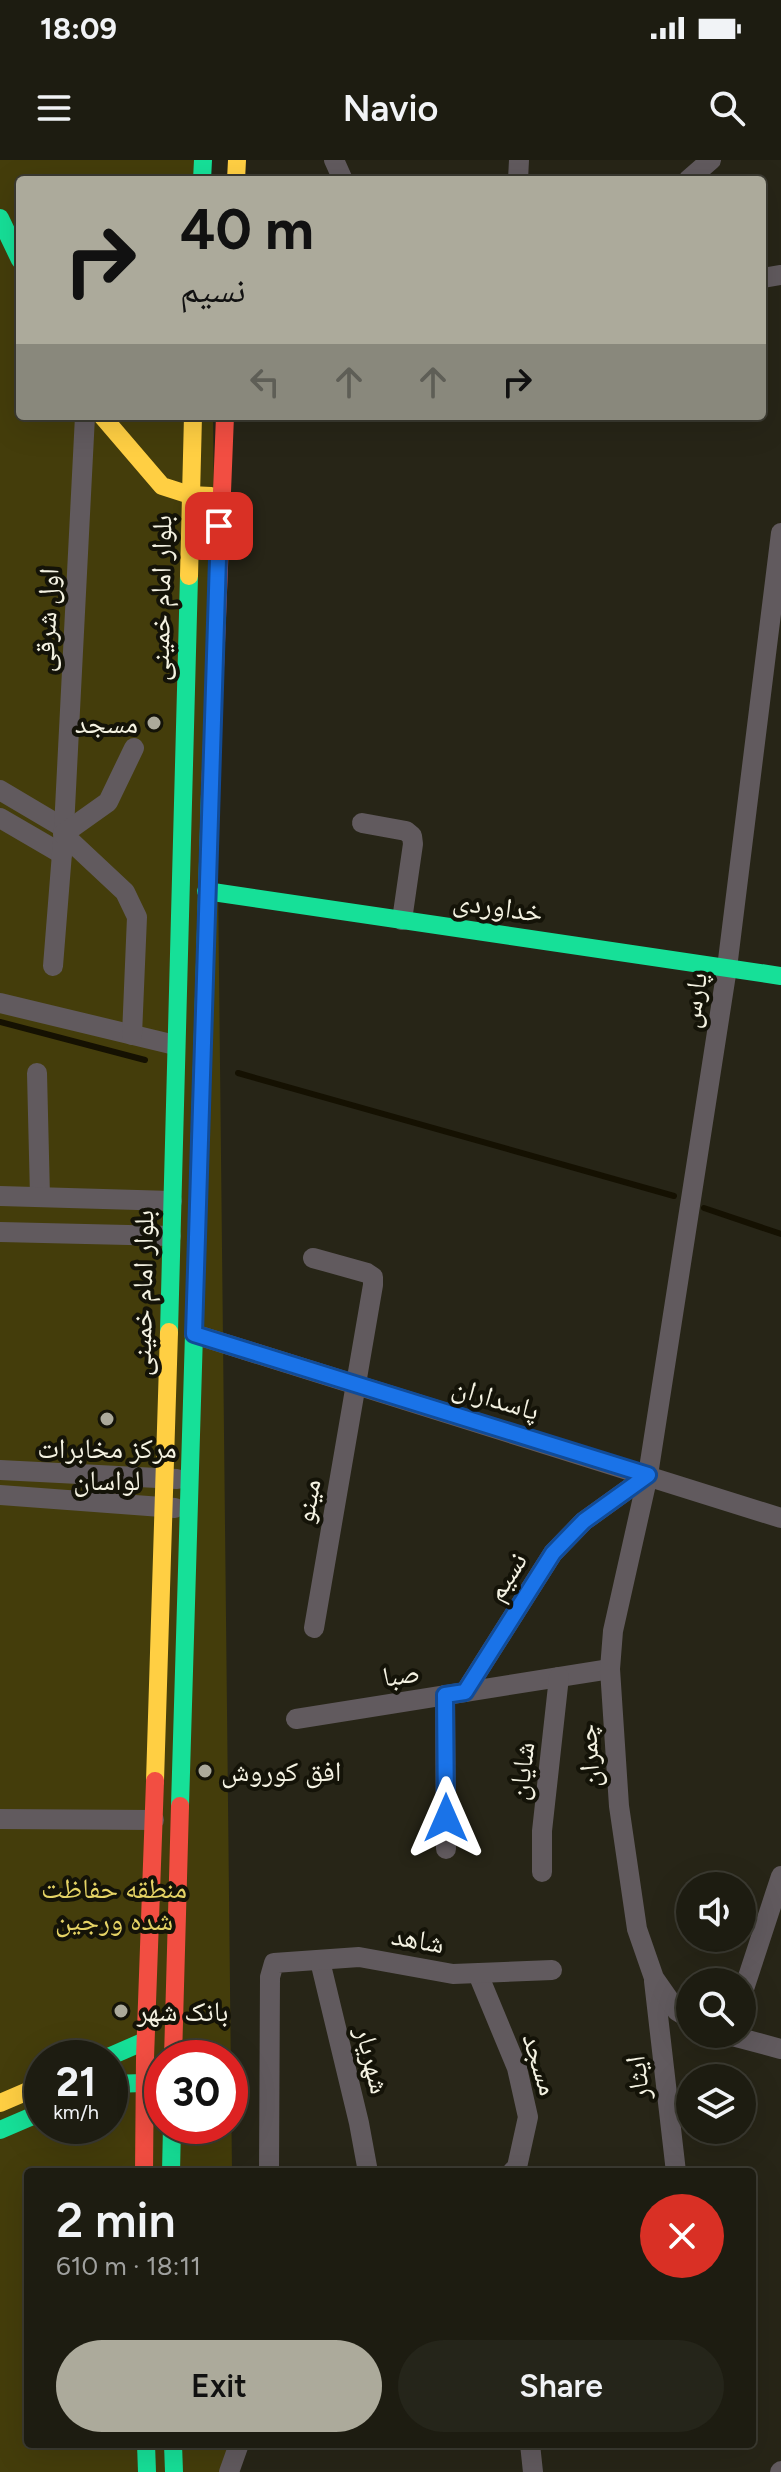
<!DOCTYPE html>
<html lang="en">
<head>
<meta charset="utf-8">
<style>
	body { margin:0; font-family:Figtree,"Noto Naskh Arabic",sans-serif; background:#25251a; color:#f1f3f6; height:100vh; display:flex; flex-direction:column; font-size:30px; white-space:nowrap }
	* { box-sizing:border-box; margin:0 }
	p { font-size:26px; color:#a0a19f }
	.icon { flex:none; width:44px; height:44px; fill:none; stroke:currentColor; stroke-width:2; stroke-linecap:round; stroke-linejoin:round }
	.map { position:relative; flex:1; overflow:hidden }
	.panel { position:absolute; left:24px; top:2008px; width:732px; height:280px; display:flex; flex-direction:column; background:#1d1c11; border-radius:8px; box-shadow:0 8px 32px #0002,0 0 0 2px #3b3a31 }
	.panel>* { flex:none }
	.guide { position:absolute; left:16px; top:16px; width:750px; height:244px; border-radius:8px; box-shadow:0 8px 32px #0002,0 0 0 2px #3b3a31; background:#acaa9b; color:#111; overflow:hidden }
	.buttons { position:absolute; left:676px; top:1712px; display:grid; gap:16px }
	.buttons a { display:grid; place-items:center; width:80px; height:80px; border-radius:50%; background:#1d1c11; box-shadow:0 8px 32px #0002,0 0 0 2px #3b3a31; font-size:40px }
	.speed { position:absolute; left:24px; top:1880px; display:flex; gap:16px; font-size:40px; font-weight:700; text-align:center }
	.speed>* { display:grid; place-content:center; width:104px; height:104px; border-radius:50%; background:#1d1c11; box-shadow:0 8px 32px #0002,0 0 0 2px #3b3a31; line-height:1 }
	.speed small { font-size:20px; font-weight:400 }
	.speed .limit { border:12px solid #d22; background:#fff; color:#111 }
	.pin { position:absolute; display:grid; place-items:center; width:68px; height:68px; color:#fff; margin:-34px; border-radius:16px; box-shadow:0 4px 12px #0006 }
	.me { position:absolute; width:88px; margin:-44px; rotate:0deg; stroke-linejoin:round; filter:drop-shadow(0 0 6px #0008) }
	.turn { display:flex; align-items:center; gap:28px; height:168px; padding:0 32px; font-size:36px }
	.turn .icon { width:104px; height:104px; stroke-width:2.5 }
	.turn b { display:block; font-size:56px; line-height:68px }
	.lanes { display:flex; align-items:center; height:76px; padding:0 32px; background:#0003; justify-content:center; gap:40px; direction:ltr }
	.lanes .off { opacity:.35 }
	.round { display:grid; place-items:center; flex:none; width:84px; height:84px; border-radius:42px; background:#25251a }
	.overview { display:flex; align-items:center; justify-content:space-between; height:136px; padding:0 32px }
	h1 { font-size:48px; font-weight:600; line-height:60px }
	.primary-button { display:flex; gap:16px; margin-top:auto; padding:16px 32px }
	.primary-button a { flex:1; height:92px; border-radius:48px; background:#acaa9b; color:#111; font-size:32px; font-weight:600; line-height:92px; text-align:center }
	.primary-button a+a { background:#25251a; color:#f1f3f6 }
	.status { display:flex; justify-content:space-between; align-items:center; height:56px; padding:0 40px; background:#1d1c11; direction:ltr }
	.status svg { height:22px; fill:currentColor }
	header { display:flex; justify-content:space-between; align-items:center; height:104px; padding:0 32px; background:#1d1c11; font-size:36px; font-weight:600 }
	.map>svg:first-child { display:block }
	.green { fill:#443d0b; fill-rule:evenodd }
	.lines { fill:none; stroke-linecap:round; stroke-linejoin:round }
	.stream { stroke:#151102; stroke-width:6 }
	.street { stroke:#615a5e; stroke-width:20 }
	.fast { stroke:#16e098; stroke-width:18 }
	.slow { stroke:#ffcf43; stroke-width:18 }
	.jam { stroke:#f24e42; stroke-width:18 }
	.route-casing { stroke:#114b97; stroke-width:20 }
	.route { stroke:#1a73e8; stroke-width:14 }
	.poi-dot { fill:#acaa9b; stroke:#141308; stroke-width:3 }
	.labels { text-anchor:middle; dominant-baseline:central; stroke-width:8; stroke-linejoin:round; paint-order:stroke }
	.street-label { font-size:28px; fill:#f4f2e2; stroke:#141308 }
	.poi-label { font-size:28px; fill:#f4f2e2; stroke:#141308; text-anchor:start }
	.park-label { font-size:28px; fill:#e5d365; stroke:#141308 }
</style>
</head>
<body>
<div class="status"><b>18:09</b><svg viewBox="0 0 49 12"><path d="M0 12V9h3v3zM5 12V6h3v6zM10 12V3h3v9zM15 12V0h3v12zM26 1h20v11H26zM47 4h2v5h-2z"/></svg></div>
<header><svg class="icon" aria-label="menu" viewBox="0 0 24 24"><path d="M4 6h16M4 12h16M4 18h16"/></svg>Navio<svg class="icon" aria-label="search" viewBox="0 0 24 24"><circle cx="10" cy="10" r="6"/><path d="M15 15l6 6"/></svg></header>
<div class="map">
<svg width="781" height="2312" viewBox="0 0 781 2312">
	<rect width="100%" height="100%" fill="#272517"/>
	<path class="green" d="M0,0H210V20H20V256H213L232,2012H28V2284H235V2312H0ZM42,1898H110V1966H42ZM162,1898H230V1966H162Z"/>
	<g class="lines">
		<g class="stream">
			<path d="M0,862L145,900"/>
			<path d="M238,913L674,1036"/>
			<path d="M704,1048L781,1074"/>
		</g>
		<g class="street">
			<path d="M334,0L343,20"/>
			<path d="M518,20L519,0"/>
			<path d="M688,20L711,0"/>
			<path d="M762,118L781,115"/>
			<path d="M0,630L64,668"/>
			<path d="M0,658L62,694"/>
			<path d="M362,663L406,671L412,676L413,684L402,760"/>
			<path d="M53,806L64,668L85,256"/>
			<path d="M0,843L175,885"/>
			<path d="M132,875L137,757L125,732L63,674L108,642L134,588"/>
			<path d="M37,913L40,1037"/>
			<path d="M0,1036L172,1041"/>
			<path d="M0,1072L171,1076"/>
			<path d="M313,1098L367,1113L373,1117V1125L314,1468"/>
			<path d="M194,1174L781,1358"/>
			<path d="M0,1310L177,1319"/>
			<path d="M0,1335L175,1348"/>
			<path d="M465,1532L553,1393L584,1361L648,1315"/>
			<path d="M445,1535L446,1689"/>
			<path d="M296,1559L610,1509"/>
			<path d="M0,1659L154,1660"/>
			<path d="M542,1712V1671L559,1517"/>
			<path d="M320,1801L359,1963L368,2012"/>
			<path d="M478,1814L517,1908L528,1957L517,2007L512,2012"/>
			<path d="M654,1821L676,2012"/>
			<path d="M742,1835L781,1716"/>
			<path d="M690,1859L677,1851L654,1818L637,1769L619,1646L610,1509L613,1471L648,1315L727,808L781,373"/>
			<path d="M725,1874L781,1889"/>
			<path d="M269,2012L270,1817L274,1803L359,1797L453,1814L552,1810"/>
			<path d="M530,2284L533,2312"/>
			<path d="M229,2312L239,2284"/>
			<path d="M780,2312L781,2311"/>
		</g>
		<g class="fast">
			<path d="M202,20L203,0"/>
			<path d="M0,58L20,100"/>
			<path d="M206,731L781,816"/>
			<path d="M169,1172L189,416"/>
			<path d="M180,1646L210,634"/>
			<path d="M106,1898L145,1881"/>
			<path d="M110,1924L144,1923"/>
			<path d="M0,1970L42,1952"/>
			<path d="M171,2012L172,1966"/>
			<path d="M146,2284L147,2312"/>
			<path d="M173,2284L174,2312"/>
		</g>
		<g class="slow">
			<path d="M236,20L237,0"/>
			<path d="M102,256L162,326L190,335L211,336"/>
			<path d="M189,416L193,256"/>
			<path d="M155,1621L169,1172"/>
			<path d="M0,1943L42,1925"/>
		</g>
		<g class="jam">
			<path d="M210,634L225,256"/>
			<path d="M173,1898L180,1646"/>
			<path d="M144,2012L145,1898L155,1621"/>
		</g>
	</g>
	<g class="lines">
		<defs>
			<path id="route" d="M219,366L194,1174L648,1315L584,1361L553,1393L465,1532L445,1535L446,1658"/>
		</defs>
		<use href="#route" class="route-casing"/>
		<use href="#route" class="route"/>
	</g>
	<g class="poi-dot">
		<circle cx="154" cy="563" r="8"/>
		<circle cx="107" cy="1259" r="8"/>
		<circle cx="205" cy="1611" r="8"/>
		<circle cx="121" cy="1851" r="8"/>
	</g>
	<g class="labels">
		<g class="street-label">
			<text transform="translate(160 438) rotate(-89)">بلوار امام خمینی</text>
			<text transform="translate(46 460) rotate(-87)">اول شرقی</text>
			<text transform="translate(498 746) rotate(8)">خداوردی</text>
			<text transform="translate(693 840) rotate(-81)">پارس</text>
			<text transform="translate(142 1133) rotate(-89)">بلوار امام خمینی</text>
			<text transform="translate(496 1238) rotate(17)">پاسداران</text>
			<text transform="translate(307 1341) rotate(-80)">مینو</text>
			<text transform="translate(506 1416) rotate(-57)">نسیم</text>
			<text transform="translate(401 1514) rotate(-9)">صبا</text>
			<text transform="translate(588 1596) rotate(-94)">چمران</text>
			<text transform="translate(521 1611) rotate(-83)">شایان</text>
			<text transform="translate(418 1779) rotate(10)">شاهد</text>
			<text transform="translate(373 1900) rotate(76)">شهریار</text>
			<text transform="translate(541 1904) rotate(73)">مسجد</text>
			<text transform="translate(637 1918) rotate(-97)">ایثار</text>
		</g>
		<g class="poi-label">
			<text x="138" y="563" text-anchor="end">مسجد</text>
			<text x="107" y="1288" text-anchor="middle">مرکز مخابرات<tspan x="107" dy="32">لواسان</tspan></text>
			<text x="221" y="1611">افق کوروش</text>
			<text x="137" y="1851">بانک شهر</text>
		</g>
		<g class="park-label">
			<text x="114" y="1728">منطقه حفاظت<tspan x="114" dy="32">شده ورجین</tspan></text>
		</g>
	</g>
</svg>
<div class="buttons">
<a><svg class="icon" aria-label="sound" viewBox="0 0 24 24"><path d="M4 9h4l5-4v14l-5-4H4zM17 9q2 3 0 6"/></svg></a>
<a><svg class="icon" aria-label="search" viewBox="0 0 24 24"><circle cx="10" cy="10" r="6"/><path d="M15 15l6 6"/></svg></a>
<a><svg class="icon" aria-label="layers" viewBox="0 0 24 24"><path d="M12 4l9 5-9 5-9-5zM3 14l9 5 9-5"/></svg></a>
</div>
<div class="speed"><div>21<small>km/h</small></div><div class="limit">30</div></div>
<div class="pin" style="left:219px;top:366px;background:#d93025"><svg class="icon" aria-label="arrive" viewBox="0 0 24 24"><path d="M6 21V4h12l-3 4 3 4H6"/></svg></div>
<svg class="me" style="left:446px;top:1658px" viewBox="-20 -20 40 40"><path d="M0-17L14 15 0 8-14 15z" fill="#1a73e8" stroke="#fff" stroke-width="4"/></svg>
<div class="guide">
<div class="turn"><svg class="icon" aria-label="right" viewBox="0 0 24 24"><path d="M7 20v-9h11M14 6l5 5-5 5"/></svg><div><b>40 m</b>نسیم</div></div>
<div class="lanes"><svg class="icon off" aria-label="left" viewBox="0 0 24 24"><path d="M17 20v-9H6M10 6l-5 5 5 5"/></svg><svg class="icon off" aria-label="ahead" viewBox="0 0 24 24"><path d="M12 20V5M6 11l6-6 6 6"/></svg><svg class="icon off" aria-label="ahead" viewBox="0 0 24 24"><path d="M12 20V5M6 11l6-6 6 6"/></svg><svg class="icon" aria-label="right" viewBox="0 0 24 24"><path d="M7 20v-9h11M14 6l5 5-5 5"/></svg></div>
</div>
<section class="panel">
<div class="overview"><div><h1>2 min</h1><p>610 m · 18:11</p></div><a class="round" style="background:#d93025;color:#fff"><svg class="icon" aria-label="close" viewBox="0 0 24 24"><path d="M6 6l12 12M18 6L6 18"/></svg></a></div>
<div class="primary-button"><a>Exit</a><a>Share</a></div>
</section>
</div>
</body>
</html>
